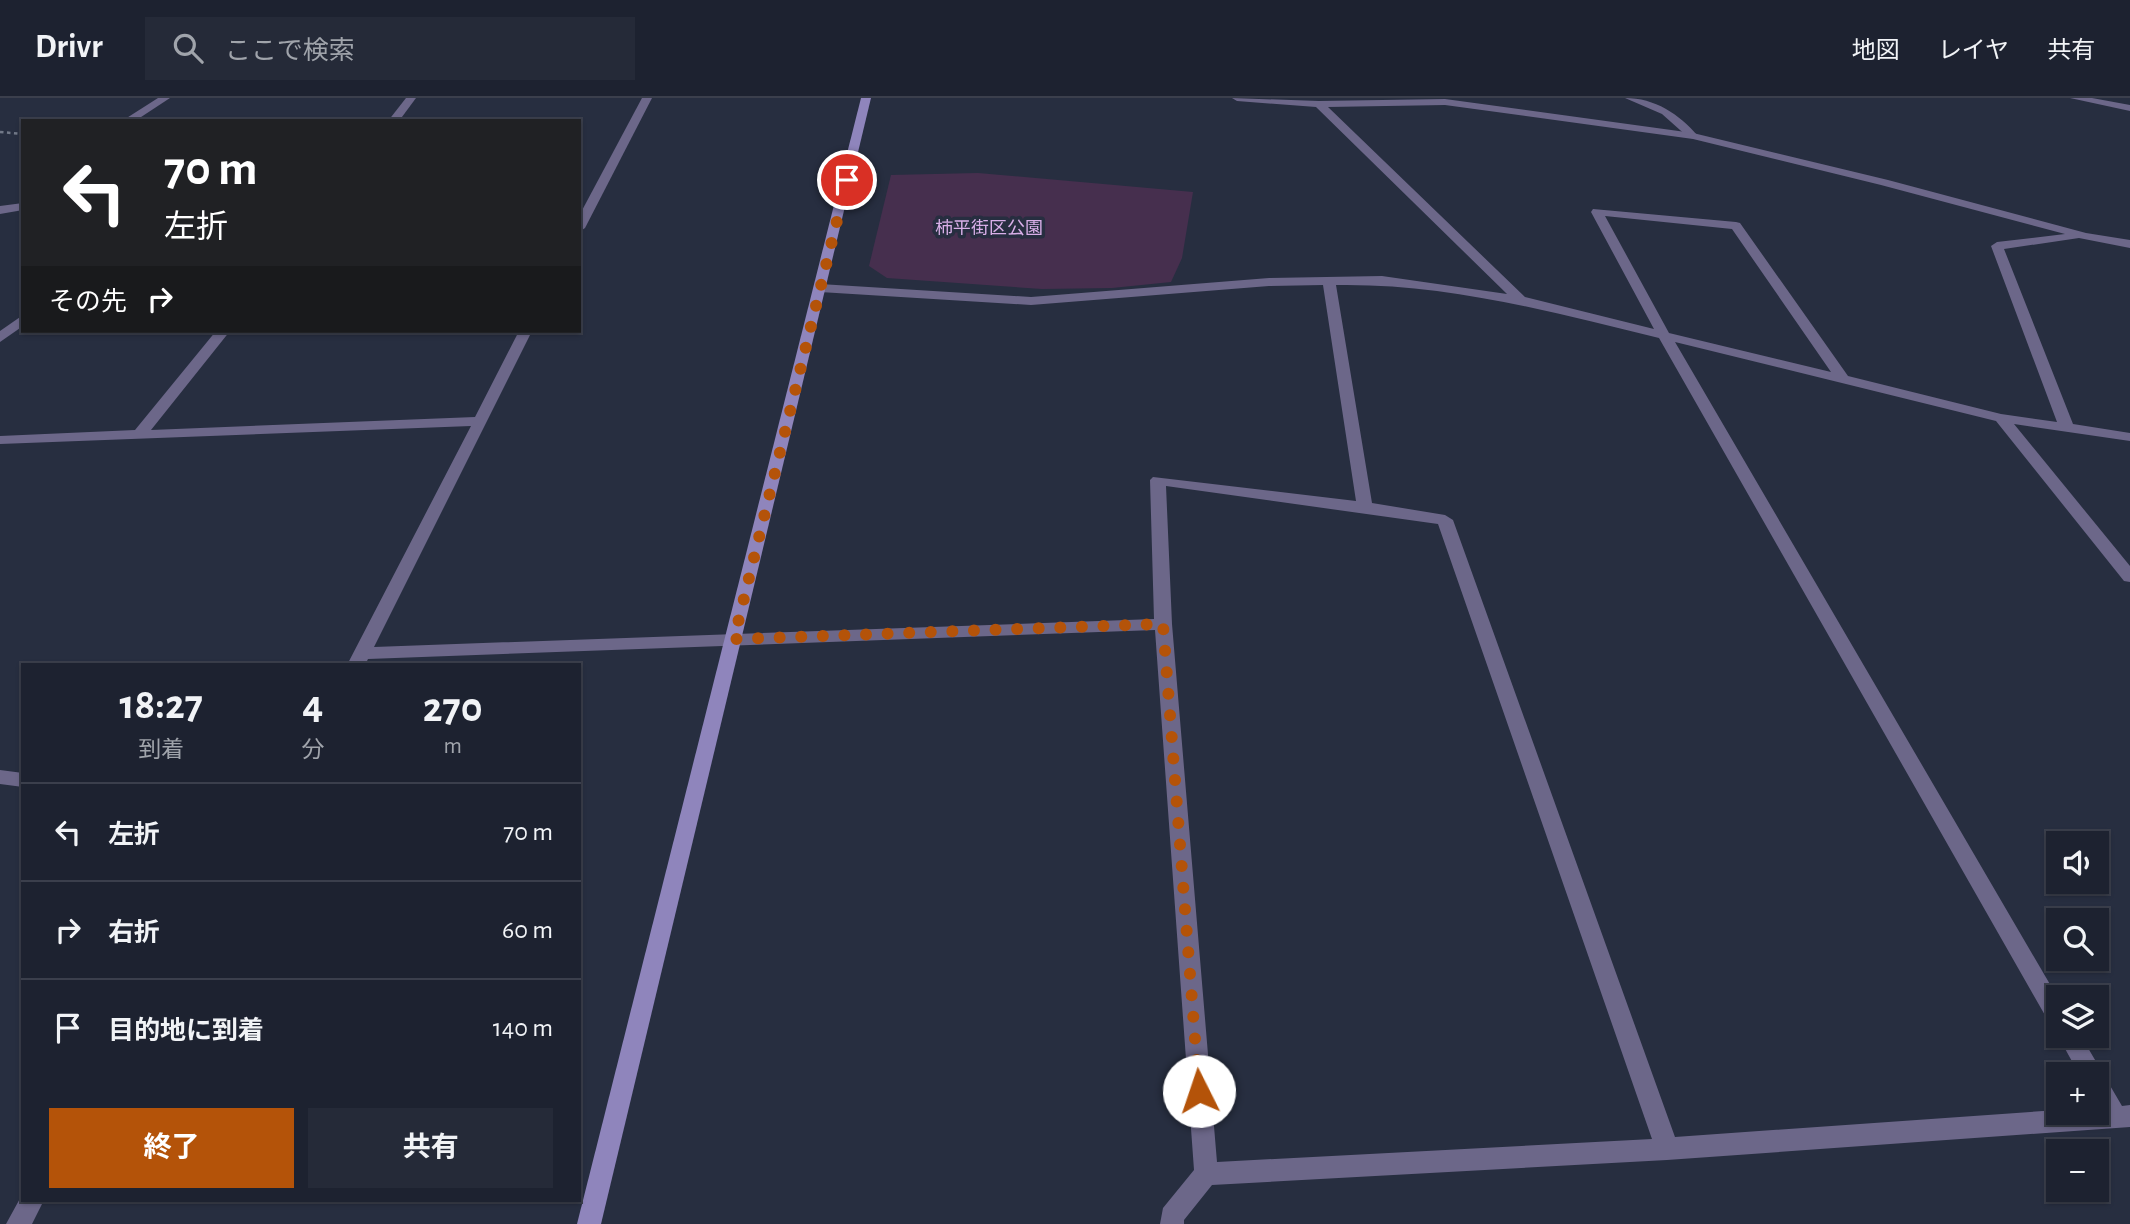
<!DOCTYPE html>
<html lang="ja">
<head>
<meta charset="utf-8">
<style>
	body { margin:0; font-family:"Alegreya Sans","Noto Sans JP",sans-serif; background:#252a38; color:#f1f3f6; height:100vh; display:flex; flex-direction:column; font-size:26px; white-space:nowrap }
	* { box-sizing:border-box; margin:0 }
	p { font-size:23px; color:#a0a4ab }
	.icon { flex:none; width:38px; height:38px; fill:none; stroke:currentColor; stroke-width:2; stroke-linecap:round; stroke-linejoin:round }
	.map { position:relative; flex:1; overflow:hidden }
	.panel { position:absolute; left:21px; top:565px; width:560px; height:539px; display:flex; flex-direction:column; background:#1d2230; border-radius:0px; box-shadow:0 2px 5px #0004,0 0 0 2px #3b3f4c }
	.panel>* { flex:none }
	.guide { position:absolute; left:21px; top:21px; width:560px; height:214px; border-radius:0px; box-shadow:0 2px 5px #0004,0 0 0 2px #3b3f4c; background:#202124; color:#fff; overflow:hidden }
	.tools { position:absolute; left:2046px; top:733px; display:grid; gap:14px }
	.tools a { display:grid; place-items:center; width:63px; height:63px; border-radius:0px; background:#1d2230; box-shadow:0 2px 5px #0004,0 0 0 2px #3b3f4c; font-size:35px }
	.pin { position:absolute; display:grid; place-items:center; width:60px; height:60px; color:#fff; margin:-30px; border:4px solid #fff; border-radius:50%; box-shadow:0 2px 7px #0007 }
	.me { position:absolute; width:77px; margin:-38px; rotate:356deg; stroke-linejoin:round; filter:drop-shadow(0 0 5px #0008) }
	.turn { display:flex; align-items:center; gap:24px; height:147px; padding:0 28px; font-size:32px }
	.turn .icon { width:91px; height:91px; stroke-width:2.5 }
	.turn b { display:block; font-size:49px; line-height:60px }
	.then { display:flex; align-items:center; height:66px; padding:0 28px; background:#0003; gap:14px; font-size:26px }
	.eta { display:flex; justify-content:space-evenly; align-items:center; height:119px; text-align:center }
	.eta b { font-size:42px; font-weight:700; line-height:49px }
	.button { display:flex; gap:14px; margin-top:auto; padding:14px 28px }
	.button a { flex:1; height:80px; border-radius:0px; background:#b45309; color:#fff; font-size:28px; font-weight:700; line-height:80px; text-align:center }
	.button a+a { background:#252a38; color:#f1f3f6 }
	ul { padding:0; list-style:none }
	li { display:flex; align-items:center; gap:21px; height:98px; padding:0 28px; border-top:2px solid #3b3f4c }
	li div { flex:1 }
	li b { display:block; font-size:26px }
	li em { font-style:normal }
	header { display:flex; align-items:center; gap:42px; box-sizing:border-box; height:98px; padding:0 35px; background:#1d2230; border-bottom:2px solid #3b3f4c }
	header strong { font-size:33px }
	nav { display:flex; gap:38px; margin-inline-start:auto; font-size:24px }
	.search { width:490px; height:63px; background:#252a38; display:flex; align-items:center; gap:18px; box-sizing:border-box; padding:0 24px; border-radius:0px; color:#a0a4ab; font-size:26px }
	.map>svg:first-child { display:block }
	.green { fill:#462f4e }
	.lines { fill:none; stroke-linecap:round; stroke-linejoin:round }
	.path { stroke:#717887; stroke-width:2.5; stroke-dasharray:3.5 3.5; stroke-linecap:butt }
	.lane { fill:#6c6789; fill-rule:evenodd }
	.street { fill:#6c6789; fill-rule:evenodd }
	.secondary { fill:#8f85bc; fill-rule:evenodd }
	.route { stroke:#b45309; stroke-width:12; stroke-dasharray:0 21.6 }
	.labels { text-anchor:middle; dominant-baseline:central; stroke-width:7; stroke-linejoin:round; paint-order:stroke }
	.far-park-label { font-size:18px; fill:#d9afe8; stroke:#272e40 }
</style>
</head>
<body>
<header>
<strong>Drivr</strong>
<div class="search"><svg class="icon" aria-label="search" viewBox="0 0 24 24"><circle cx="10" cy="10" r="6"/><path d="M15 15l6 6"/></svg>ここで検索</div>
<nav><a>地図</a><a>レイヤ</a><a>共有</a></nav>
</header>
<div class="map">
<svg width="2130" height="1126" viewBox="0 0 2130 1126">
	<rect width="100%" height="100%" fill="#272e40"/>
	<path class="green" d="M978,75L1193,94L1182,160L1171,184L1112,190L1042,191L887,180L869,168L891,77Z"/>
	<g class="lines">
		<path class="path" d="M0,34L23,36"/>
		<path class="lane" d="M1625,0C1655,0 1679,16 1698,38L1689,40L1662,16Z"/>
		<g class="street">
			<path d="M158,0H170L135,23H122Z"/>
			<path d="M406,0H416L399,23H388Z"/>
			<path d="M642,0H652L585,130L579,134V118Z"/>
			<path d="M1232,0L1319,3L1445,1L1693,35L1888,82L2086,135L2130,142V150L2079,140L2004,151L2073,326L2130,335V343L2014,326L2130,468V484L2124,483L1996,323L1675,244L2058,900V929L2050,926L1659,240C1553,214 1446,185 1336,187L1372,405L1445,417L1453,422L1675,1039L2058,1012V1015H2096V976H2079L2058,938H2081L2122,1008L2130,1007V1029L1667,1062L1212,1087L1184,1122V1126H1160L1163,1110L1194,1072L1155,532L368,561L365,567H347L471,328L0,346V338L135,332L216,233H230L151,332L475,319L519,233H532L374,549L1154,521L1150,382L1153,379L1356,403L1323,187L1269,188L1031,207L820,194L814,190L820,186L1031,199L1269,180L1382,178L1507,196L1316,9L1237,3ZM1445,7L1693,41L1881,87L2065,136L1997,144L1991,148L2057,324L2001,316L1848,278L1740,125L1736,124L1593,111L1591,114L1654,231L1525,199L1328,9ZM1605,118L1732,131L1831,274L1669,235ZM1166,388L1438,426L1652,1041L1217,1064L1172,526Z"/>
			<path d="M2070,0H2092L2130,7V13Z"/>
			<path d="M23,105V112L0,116V108Z"/>
			<path d="M23,217V228L0,244V233Z"/>
			<path d="M0,672L23,675V689L0,686Z"/>
			<path d="M23,1095V1102H44L32,1126H6Z"/>
		</g>
		<path class="secondary" d="M861,0H871L601,1126H577Z"/>
	</g>
	<g class="lines">
		<path class="route" d="M847,82L734,541L1163,526L1199,993"/>
	</g>
	<g class="labels">
		<g class="far-park-label">
			<text x="989" y="131">柿平街区公園</text>
		</g>
	</g>
</svg>
<div class="tools">
<a><svg class="icon" aria-label="sound" viewBox="0 0 24 24"><path d="M4 9h4l5-4v14l-5-4H4zM17 9q2 3 0 6"/></svg></a>
<a><svg class="icon" aria-label="search" viewBox="0 0 24 24"><circle cx="10" cy="10" r="6"/><path d="M15 15l6 6"/></svg></a>
<a><svg class="icon" aria-label="layers" viewBox="0 0 24 24"><path d="M12 4l9 5-9 5-9-5zM3 14l9 5 9-5"/></svg></a>
<a>+</a>
<a>−</a>
</div>
<div class="pin" style="left:847px;top:82px;background:#d93025"><svg class="icon" aria-label="arrive" viewBox="0 0 24 24"><path d="M6 21V4h12l-3 4 3 4H6"/></svg></div>
<svg class="me" style="left:1199px;top:993px" viewBox="-20 -20 40 40"><circle r="19" fill="#fff"/><path d="M0-13L10 11 0 6-10 11z" fill="#b45309"/></svg>
<div class="guide">
<div class="turn"><svg class="icon" aria-label="left" viewBox="0 0 24 24"><path d="M17 20v-9H6M10 6l-5 5 5 5"/></svg><div><b>70 m</b>左折</div></div>
<div class="then">その先<svg class="icon" aria-label="right" viewBox="0 0 24 24"><path d="M7 20v-9h11M14 6l5 5-5 5"/></svg></div>
</div>
<section class="panel">
<div class="eta">
<div><b>18:27</b><p>到着</p></div>
<div><b>4</b><p>分</p></div>
<div><b>270</b><p>m</p></div>
</div>
<ul>
<li><svg class="icon" aria-label="left" viewBox="0 0 24 24"><path d="M17 20v-9H6M10 6l-5 5 5 5"/></svg><div><b>左折</b></div><em>70 m</em></li>
<li><svg class="icon" aria-label="right" viewBox="0 0 24 24"><path d="M7 20v-9h11M14 6l5 5-5 5"/></svg><div><b>右折</b></div><em>60 m</em></li>
<li><svg class="icon" aria-label="arrive" viewBox="0 0 24 24"><path d="M6 21V4h12l-3 4 3 4H6"/></svg><div><b>目的地に到着</b></div><em>140 m</em></li>
</ul>
<div class="button"><a>終了</a><a>共有</a></div>
</section>
</div>
</body>
</html>
